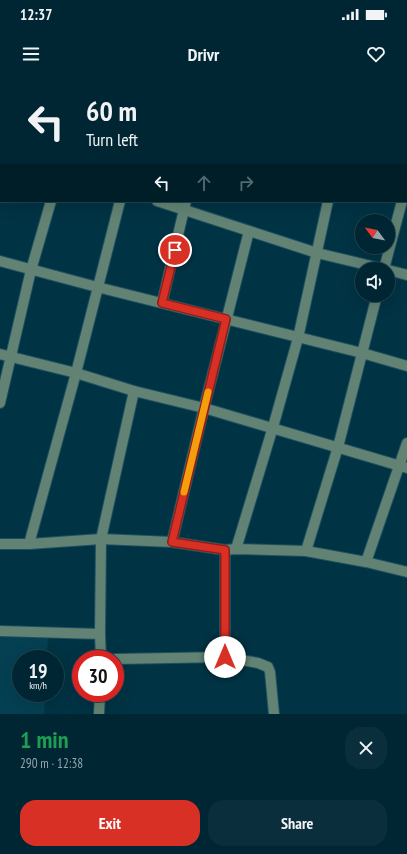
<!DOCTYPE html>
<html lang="en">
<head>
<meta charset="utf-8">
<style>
	body { margin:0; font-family:"PT Sans Narrow",sans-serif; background:#0a2e3b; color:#f1f3f6; height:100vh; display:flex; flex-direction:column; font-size:15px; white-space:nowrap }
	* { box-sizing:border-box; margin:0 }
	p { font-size:13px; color:#95a5ac }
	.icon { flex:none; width:22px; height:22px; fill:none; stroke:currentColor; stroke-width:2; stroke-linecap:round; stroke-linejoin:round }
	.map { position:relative; height:634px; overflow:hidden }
	.drawer { display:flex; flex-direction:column; background:#002633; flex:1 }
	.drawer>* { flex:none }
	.guide { position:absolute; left:0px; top:0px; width:407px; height:122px; box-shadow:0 4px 16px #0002,0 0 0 1px #22434e; background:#002633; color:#f1f3f6; overflow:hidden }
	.needle { width:26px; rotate:302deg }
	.fabs { position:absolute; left:355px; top:134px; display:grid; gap:8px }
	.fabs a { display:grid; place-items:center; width:40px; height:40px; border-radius:50%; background:#002633; box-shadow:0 4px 16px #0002,0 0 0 1px #22434e; font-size:20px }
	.speed { position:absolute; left:12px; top:570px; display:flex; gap:8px; font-size:20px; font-weight:700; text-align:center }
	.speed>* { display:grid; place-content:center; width:52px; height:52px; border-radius:50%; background:#002633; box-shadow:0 4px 16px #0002,0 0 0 1px #22434e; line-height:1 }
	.speed small { font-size:10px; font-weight:400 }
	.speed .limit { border:6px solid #d22; background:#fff; color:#111 }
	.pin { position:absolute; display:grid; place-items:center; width:34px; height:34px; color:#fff; margin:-17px; border:2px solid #fff; border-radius:50%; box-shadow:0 1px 4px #0007 }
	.me { position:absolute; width:44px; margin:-22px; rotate:0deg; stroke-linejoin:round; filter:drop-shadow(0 0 3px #0008) }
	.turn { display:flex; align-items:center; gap:14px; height:84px; padding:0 20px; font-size:18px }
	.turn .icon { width:52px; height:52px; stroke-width:2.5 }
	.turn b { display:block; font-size:28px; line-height:34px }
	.lanes { display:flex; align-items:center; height:38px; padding:0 20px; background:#0003; justify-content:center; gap:20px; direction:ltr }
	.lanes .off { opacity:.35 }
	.round { display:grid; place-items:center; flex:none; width:42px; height:42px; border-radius:16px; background:#0a2e3b }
	.headline { display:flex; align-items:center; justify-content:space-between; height:68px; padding:0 20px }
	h1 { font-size:24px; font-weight:700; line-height:30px; color:#1e9e55 }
	.cta { display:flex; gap:8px; margin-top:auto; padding:8px 20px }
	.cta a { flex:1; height:46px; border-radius:16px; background:#d93025; color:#fff; font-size:16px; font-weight:700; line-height:46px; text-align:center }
	.cta a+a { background:#0a2e3b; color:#f1f3f6 }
	.status { display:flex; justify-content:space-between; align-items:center; height:28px; padding:0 20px; background:#002633; direction:ltr }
	.status svg { height:11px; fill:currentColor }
	header { display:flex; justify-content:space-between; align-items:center; height:52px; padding:0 20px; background:#002633; font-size:18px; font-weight:700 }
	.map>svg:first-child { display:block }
	.built { fill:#044052 }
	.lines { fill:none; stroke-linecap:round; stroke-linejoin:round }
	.minor-casing { stroke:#1f5061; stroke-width:12 }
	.minor { stroke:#628374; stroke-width:10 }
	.route-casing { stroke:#8d1f18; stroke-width:10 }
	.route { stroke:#d93025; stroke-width:7 }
	.slow { stroke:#f59e0b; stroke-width:7 }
</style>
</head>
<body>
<div class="status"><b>12:37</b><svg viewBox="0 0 49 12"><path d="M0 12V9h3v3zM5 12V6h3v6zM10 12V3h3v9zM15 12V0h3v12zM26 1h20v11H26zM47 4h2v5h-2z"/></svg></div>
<header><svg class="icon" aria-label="menu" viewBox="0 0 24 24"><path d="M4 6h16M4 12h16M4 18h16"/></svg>Drivr<svg class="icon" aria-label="heart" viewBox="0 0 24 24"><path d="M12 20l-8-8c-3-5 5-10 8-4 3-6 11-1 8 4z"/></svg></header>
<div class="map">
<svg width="407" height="634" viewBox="0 0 407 634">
	<rect width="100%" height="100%" fill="#034"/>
	<path class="built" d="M0,557H48L47,579H21V613H45L44,634H0Z"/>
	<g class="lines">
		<defs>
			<g id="minor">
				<path d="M18,0L22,1"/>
				<path d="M86,1V0"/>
				<path d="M151,1V0"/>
				<path d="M222,1V0"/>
				<path d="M0,58L1,54"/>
				<path d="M0,77H1"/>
				<path d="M406,109H407"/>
				<path d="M157,121L317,173L384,189"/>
				<path d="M0,181L97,207L362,273L407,286"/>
				<path d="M384,189L402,121"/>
				<path d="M388,190L407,195"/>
				<path d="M162,223L186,121"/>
				<path d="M0,274L76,293L134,311L204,328L407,388"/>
				<path d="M0,323L31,190L51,121"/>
				<path d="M172,462L204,328L249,151"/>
				<path d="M0,464H29L101,459L172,462L225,470L236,469L306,471L366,482L407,492"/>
				<path d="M29,464L76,293L120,121"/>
				<path d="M236,469L273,347L298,258L328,121"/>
				<path d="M306,471L338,367L377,215"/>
				<path d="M366,482L407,363"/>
				<path d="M0,551L100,554"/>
				<path d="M225,577V470"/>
				<path d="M101,579L100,554L101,459L134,311"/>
				<path d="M115,579L225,577L258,583L268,587L270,592L274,634"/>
				<path d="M99,634L100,613"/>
			</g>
		</defs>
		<use href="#minor" class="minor-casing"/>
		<use href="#minor" class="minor"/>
	</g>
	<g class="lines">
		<defs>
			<path id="route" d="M175,170L162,223L226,239L172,462L225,470V577"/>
		</defs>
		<use href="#route" class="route-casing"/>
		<use href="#route" class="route"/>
		<path class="slow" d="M184,412L208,312"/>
	</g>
</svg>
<div class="fabs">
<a><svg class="needle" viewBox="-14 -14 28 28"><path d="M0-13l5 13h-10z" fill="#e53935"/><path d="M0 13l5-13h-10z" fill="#95a5ac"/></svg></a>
<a><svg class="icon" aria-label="sound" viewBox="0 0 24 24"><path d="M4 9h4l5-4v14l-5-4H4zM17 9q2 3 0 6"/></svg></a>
</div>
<div class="speed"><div>19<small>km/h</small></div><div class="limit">30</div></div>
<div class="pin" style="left:175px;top:170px;background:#d93025"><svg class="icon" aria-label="arrive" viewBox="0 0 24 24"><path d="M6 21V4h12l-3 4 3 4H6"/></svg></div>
<svg class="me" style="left:225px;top:577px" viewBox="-20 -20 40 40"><circle r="19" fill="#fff"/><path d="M0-13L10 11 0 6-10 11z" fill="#d93025"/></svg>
<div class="guide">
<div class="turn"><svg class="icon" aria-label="left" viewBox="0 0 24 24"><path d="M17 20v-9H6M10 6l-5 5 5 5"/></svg><div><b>60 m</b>Turn left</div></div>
<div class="lanes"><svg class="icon" aria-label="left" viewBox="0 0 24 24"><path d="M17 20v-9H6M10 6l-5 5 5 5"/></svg><svg class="icon off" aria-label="ahead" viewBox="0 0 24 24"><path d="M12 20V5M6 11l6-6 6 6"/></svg><svg class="icon off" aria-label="right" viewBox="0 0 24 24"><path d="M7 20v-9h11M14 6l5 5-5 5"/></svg></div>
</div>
</div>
<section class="drawer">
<div class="headline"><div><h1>1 min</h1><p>290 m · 12:38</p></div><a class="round"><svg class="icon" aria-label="close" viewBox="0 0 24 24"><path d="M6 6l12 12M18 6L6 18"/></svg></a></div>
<div class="cta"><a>Exit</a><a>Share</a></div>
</section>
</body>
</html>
